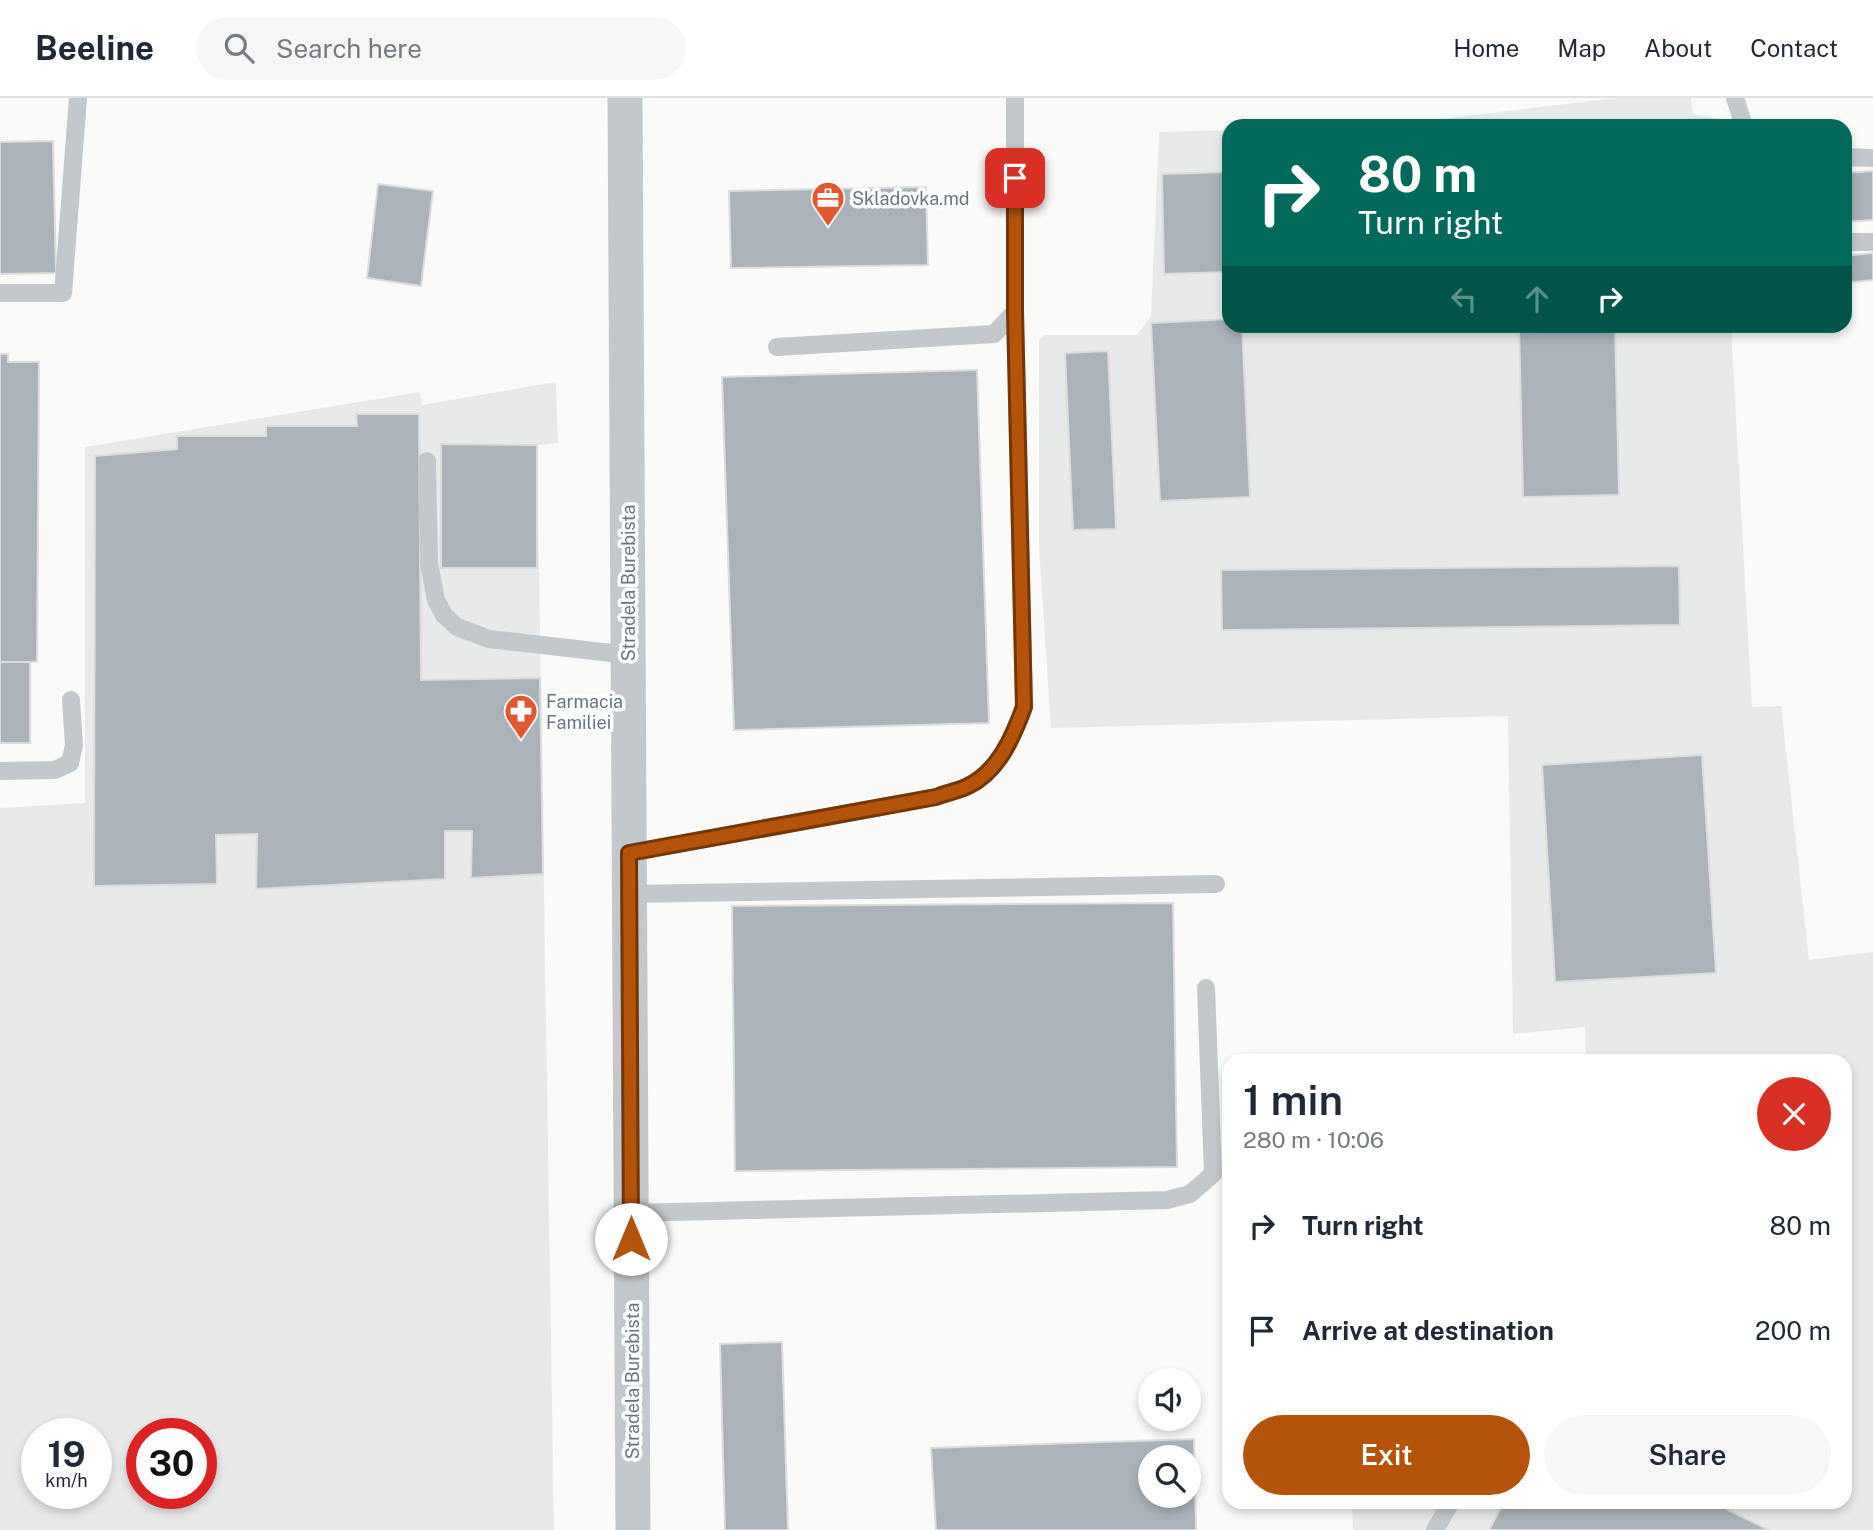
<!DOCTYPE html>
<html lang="en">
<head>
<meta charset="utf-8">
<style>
	body { margin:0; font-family:"Public Sans",sans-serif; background:#f6f6f7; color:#1f2937; height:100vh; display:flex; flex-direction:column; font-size:26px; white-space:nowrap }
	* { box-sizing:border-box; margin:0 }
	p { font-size:23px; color:#747a83 }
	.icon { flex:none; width:38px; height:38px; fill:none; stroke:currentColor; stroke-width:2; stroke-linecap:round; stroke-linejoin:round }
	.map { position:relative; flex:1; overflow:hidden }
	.details { position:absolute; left:1222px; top:956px; width:630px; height:455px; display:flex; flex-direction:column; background:#fff; border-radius:21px; box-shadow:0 4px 10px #0003 }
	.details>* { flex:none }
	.hud { position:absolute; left:1222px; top:21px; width:630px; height:214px; border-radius:21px; box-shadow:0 4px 10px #0003; background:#00695c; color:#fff; overflow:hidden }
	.buttons { position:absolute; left:1138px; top:1270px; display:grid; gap:14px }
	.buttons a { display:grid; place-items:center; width:63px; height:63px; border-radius:50%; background:#fff; box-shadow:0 4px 10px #0003; font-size:35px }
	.speed { position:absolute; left:21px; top:1320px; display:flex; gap:14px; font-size:35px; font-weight:700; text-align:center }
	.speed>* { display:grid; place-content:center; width:91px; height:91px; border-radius:50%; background:#fff; box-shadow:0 4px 10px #0003; line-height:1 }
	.speed small { font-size:18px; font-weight:400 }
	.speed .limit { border:10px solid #d22; background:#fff; color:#111 }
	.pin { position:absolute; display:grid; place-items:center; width:60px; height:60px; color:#fff; margin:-30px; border-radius:14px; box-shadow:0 4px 10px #0006 }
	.me { position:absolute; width:77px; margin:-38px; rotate:0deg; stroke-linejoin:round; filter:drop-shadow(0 0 5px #0008) }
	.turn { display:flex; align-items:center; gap:24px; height:147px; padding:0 21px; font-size:32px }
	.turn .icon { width:91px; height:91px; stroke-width:2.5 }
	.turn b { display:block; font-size:49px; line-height:60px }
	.lanes { display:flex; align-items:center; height:66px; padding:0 21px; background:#0003; justify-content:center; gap:35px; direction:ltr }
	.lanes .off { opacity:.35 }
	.round { display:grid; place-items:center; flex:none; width:74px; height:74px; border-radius:37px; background:#f6f6f7 }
	.summary { display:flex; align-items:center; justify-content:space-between; height:119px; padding:0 21px }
	h1 { font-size:42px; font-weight:600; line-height:52px }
	.action { display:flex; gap:14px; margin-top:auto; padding:14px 21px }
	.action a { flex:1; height:80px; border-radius:42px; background:#b45309; color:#fff; font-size:28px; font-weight:600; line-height:80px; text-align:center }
	.action a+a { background:#f6f6f7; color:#1f2937 }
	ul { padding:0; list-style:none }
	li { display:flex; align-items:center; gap:21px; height:105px; padding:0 21px }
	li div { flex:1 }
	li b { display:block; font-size:26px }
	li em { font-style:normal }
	header { display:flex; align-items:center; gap:42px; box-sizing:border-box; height:98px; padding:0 35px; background:#fff; border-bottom:2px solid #e0e1e3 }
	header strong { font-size:33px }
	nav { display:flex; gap:38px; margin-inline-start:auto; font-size:24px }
	.search { width:490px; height:63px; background:#f6f6f7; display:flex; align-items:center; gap:18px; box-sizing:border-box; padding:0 24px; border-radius:38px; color:#747a83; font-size:26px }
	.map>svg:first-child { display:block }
	.built { fill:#e8e9e9; fill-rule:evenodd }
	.building { fill:#aab3b9; stroke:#dcdcda; stroke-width:2; fill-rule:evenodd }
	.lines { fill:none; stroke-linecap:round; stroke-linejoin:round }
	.service { stroke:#c3c8cc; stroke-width:18 }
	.minor { stroke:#c3c8cc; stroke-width:35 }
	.route-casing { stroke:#753606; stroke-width:18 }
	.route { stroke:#b45309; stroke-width:12 }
	.labels { text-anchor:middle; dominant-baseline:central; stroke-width:7; stroke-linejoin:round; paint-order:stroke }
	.poi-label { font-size:18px; fill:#657683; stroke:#fff; text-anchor:start }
	.street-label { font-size:18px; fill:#657683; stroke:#fff }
</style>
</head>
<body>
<header>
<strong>Beeline</strong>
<div class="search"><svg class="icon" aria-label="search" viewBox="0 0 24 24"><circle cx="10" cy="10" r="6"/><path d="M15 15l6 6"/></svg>Search here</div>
<nav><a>Home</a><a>Map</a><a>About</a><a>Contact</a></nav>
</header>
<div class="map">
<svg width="1873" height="1432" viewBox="0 0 1873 1432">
	<rect width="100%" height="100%" fill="#fafaf8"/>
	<g class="built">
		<path d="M1616,0H1691L1693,16L1719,21V28H1332L1407,25Z"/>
		<path d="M1228,32V228H1731L1752,609L1781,608L1809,862L1873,854V1432H1353L1352,1404H1844V962H1586L1585,929L1513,936L1508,618L1051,630L1039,449V242L1045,237H1137L1151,218L1159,34Z"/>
		<path d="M556,284L558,345L537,347L554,1432H0V710L85,705V349L420,294L422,307ZM37,1335H96V1395H37ZM142,1335H201V1395H142Z"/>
	</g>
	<g class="building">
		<path d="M53,43L56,175L0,176V44Z"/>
		<path d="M1873,73V122L1844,124V75Z"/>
		<path d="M1228,74V174L1164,176L1162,76Z"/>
		<path d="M378,86L433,93L421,188L367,180Z"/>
		<path d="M926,89L928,167L731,170L729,93Z"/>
		<path d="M1873,155V182L1844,185V158Z"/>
		<path d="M1228,221V228H1242L1250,399L1160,403L1151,225Z"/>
		<path d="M1519,228H1615L1619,397L1523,399Z"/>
		<path d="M1108,253L1116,431L1073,432L1065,255Z"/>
		<path d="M0,256H8V264H39L37,564H0Z"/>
		<path d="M977,272L989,625L734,632L722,279Z"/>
		<path d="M356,316H419L421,582L540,580L543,776L471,780L472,733H445V781L256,791L257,736L216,737L217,786L94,788L95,358L177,351V338H266V328H357Z"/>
		<path d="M441,346L537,347V470H441Z"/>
		<path d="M1679,468L1680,527L1222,532L1221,472Z"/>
		<rect x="0" y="564" width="30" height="81"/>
		<path d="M1702,657L1716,875L1555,884L1542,667Z"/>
		<path d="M1173,805L1177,1069L735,1073L732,808Z"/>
		<path d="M782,1244L788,1432H725L720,1246Z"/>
		<path d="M1194,1341L1196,1432H936L931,1350ZM1150,1360H1188V1398H1150Z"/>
		<path d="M1504,1404H1712L1769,1432H1489Z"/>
	</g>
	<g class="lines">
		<g class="service">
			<path d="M1735,0L1744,28"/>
			<path d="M1844,59L1873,60"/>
			<path d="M1844,144H1873"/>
			<path d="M0,195H63L78,0"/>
			<path d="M777,249L994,236L1015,214V0"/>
			<path d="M427,363L429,465L436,502L444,517L457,529L489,541L629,557"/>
			<path d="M0,673L55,672L70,665L74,647L71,602"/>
			<path d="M629,755L936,699C946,695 958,693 968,688C998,674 1013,639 1024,609L1015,214"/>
			<path d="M630,796L1216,786"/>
			<path d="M631,1115L1167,1102L1190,1096L1213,1076L1206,890"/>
			<path d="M1435,1432L1451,1404"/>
		</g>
		<path class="minor" d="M625,0L633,1432"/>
	</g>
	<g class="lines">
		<defs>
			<path id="route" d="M631,1141L629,755L936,699C946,695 958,693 968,688C998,674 1013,639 1024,609L1015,214V80"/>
		</defs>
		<use href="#route" class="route-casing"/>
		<use href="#route" class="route"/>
	</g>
	<defs>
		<symbol id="office-pin" viewBox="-11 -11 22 30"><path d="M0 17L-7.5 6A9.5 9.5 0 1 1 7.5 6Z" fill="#e4572e" stroke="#fff"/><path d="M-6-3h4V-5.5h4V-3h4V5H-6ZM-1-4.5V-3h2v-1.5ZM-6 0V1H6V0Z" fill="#fff"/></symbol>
		<symbol id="pharmacy-pin" viewBox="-11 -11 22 30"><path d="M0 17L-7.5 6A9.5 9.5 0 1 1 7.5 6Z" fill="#e4572e" stroke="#fff"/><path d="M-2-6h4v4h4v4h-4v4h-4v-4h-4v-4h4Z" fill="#fff"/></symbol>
	</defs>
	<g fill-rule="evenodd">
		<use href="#office-pin" x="809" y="81" width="38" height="52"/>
		<use href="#pharmacy-pin" x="502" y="594" width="38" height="52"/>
	</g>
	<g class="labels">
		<g class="poi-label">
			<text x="852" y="100">Skladovka.md</text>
			<text x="546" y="603">Farmacia<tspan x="546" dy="21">Familiei</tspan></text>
		</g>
		<g class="street-label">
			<text transform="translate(628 485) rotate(-90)">Stradela Burebista</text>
			<text transform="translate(632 1283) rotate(-90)">Stradela Burebista</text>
		</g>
	</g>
</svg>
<div class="buttons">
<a><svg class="icon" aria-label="sound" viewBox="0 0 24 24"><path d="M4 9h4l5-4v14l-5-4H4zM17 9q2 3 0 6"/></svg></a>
<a><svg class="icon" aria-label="search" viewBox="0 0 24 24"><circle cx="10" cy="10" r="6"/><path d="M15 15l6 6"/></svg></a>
</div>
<div class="speed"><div>19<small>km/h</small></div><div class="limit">30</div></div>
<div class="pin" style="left:1015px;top:80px;background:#d93025"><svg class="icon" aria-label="arrive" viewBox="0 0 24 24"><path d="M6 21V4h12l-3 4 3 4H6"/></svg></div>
<svg class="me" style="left:631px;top:1141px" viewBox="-20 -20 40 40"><circle r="19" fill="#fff"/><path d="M0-13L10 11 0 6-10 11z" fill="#b45309"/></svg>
<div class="hud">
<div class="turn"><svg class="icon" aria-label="right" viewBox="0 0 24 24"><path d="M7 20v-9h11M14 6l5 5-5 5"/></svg><div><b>80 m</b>Turn right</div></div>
<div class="lanes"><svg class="icon off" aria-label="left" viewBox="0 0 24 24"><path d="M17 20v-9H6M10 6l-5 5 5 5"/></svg><svg class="icon off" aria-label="ahead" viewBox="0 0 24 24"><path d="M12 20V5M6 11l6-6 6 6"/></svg><svg class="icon" aria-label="right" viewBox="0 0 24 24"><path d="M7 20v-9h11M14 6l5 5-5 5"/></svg></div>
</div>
<section class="details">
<div class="summary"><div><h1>1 min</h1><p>280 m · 10:06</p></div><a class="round" style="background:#d93025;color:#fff"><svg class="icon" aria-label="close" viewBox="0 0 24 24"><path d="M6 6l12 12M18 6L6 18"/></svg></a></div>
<ul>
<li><svg class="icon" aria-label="right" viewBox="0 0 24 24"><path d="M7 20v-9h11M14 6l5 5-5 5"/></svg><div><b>Turn right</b></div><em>80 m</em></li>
<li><svg class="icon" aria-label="arrive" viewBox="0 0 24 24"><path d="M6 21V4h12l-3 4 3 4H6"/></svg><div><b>Arrive at destination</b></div><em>200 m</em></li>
</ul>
<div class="action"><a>Exit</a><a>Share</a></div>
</section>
</div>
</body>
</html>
